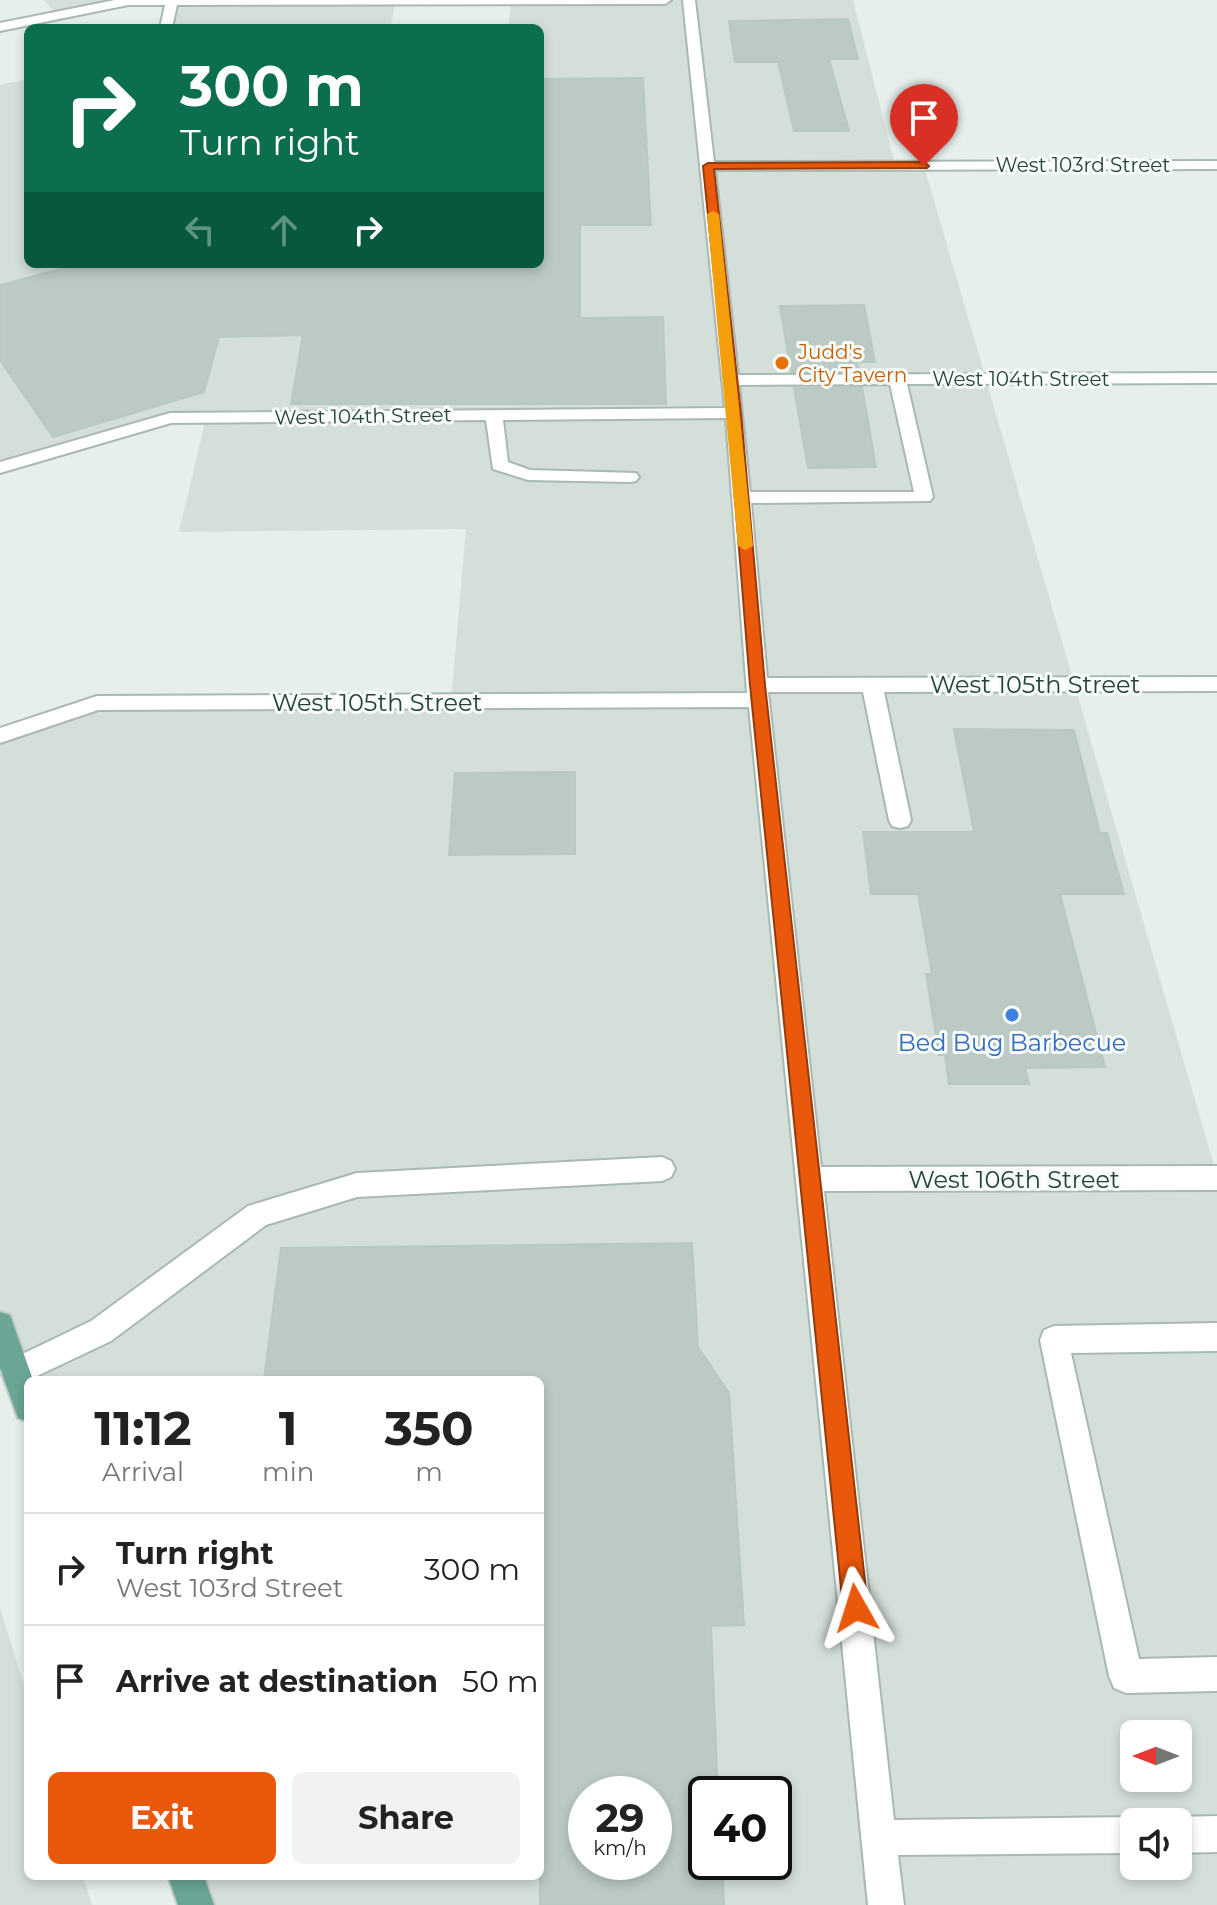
<!DOCTYPE html>
<html lang="en">
<head>
<meta charset="utf-8">
<style>
	body { margin:0; font-family:Montserrat,sans-serif; background:#f2f2f2; color:#222; height:100vh; display:flex; flex-direction:column; font-size:30px; white-space:nowrap }
	* { box-sizing:border-box; margin:0 }
	p { font-size:26px; color:#767676 }
	.icon { flex:none; width:44px; height:44px; fill:none; stroke:currentColor; stroke-width:2; stroke-linecap:round; stroke-linejoin:round }
	.map { position:relative; flex:1; overflow:hidden }
	.side { position:absolute; left:24px; top:1376px; width:520px; height:504px; display:flex; flex-direction:column; background:#fff; border-radius:12px; box-shadow:0 4px 12px #0003 }
	.side>* { flex:none }
	.hud { position:absolute; left:24px; top:24px; width:520px; height:244px; border-radius:12px; box-shadow:0 4px 12px #0003; background:#0b6e4f; color:#fff; overflow:hidden }
	.needle { width:52px; rotate:270deg }
	.controls { position:absolute; left:1120px; top:1720px; display:grid; gap:16px }
	.controls a { display:grid; place-items:center; width:72px; height:72px; border-radius:12px; background:#fff; box-shadow:0 4px 12px #0003; font-size:40px }
	.speed { position:absolute; left:568px; top:1776px; display:flex; gap:16px; font-size:40px; font-weight:700; text-align:center }
	.speed>* { display:grid; place-content:center; width:104px; height:104px; border-radius:50%; background:#fff; box-shadow:0 4px 12px #0003; line-height:1 }
	.speed small { font-size:20px; font-weight:400 }
	.speed .limit { border:4px solid #111; border-radius:12px; background:#fff; color:#111 }
	.pin { position:absolute; display:grid; place-items:center; width:68px; height:68px; color:#fff; margin:-82px -34px; border-radius:50% 50% 50% 0; rotate:-45deg; box-shadow:0 0 8px #0007 }
	.pin .icon { rotate:45deg }
	.me { position:absolute; width:88px; margin:-44px; rotate:354deg; stroke-linejoin:round; filter:drop-shadow(0 0 6px #0008) }
	.turn { display:flex; align-items:center; gap:28px; height:168px; padding:0 24px; font-size:36px }
	.turn .icon { width:104px; height:104px; stroke-width:2.5 }
	.turn b { display:block; font-size:56px; line-height:68px }
	.lanes { display:flex; align-items:center; height:76px; padding:0 24px; background:#0003; justify-content:center; gap:40px; direction:ltr }
	.lanes .off { opacity:.35 }
	.eta { display:flex; justify-content:space-evenly; align-items:center; height:136px; text-align:center }
	.eta b { font-size:48px; font-weight:700; line-height:56px }
	.primary-button { display:flex; gap:16px; margin-top:auto; padding:16px 24px }
	.primary-button a { flex:1; height:92px; border-radius:12px; background:#ea580c; color:#fff; font-size:32px; font-weight:700; line-height:92px; text-align:center }
	.primary-button a+a { background:#f2f2f2; color:#222 }
	ul { padding:0; list-style:none }
	li { display:flex; align-items:center; gap:24px; height:112px; padding:0 24px; border-top:2px solid #e0e0e0 }
	li div { flex:1 }
	li b { display:block; font-size:30px }
	li em { font-style:normal }
	.map>svg:first-child { display:block }
	.built { fill:#d4dfda; fill-rule:evenodd }
	.building { fill:#bbcac4; stroke:#b8c9c2; stroke-width:2; fill-rule:evenodd }
	.lines { fill:none; stroke-linecap:round; stroke-linejoin:round }
	.minor-casing { stroke:#a8b8b2; stroke-width:4 }
	.major-casing { stroke:#c2cac8; stroke-width:4 }
	.minor { fill:#fff; fill-rule:evenodd }
	.major { fill:#6aa596; fill-rule:evenodd }
	.route { fill:#ea580c; stroke:#983908; stroke-width:2 }
	.slow { fill:#f59e0b }
	.food-dot { fill:#e8710a; stroke:#f7fbf9; stroke-width:3 }
	.shop-dot { fill:#3f7fe0; stroke:#f7fbf9; stroke-width:3 }
	.labels { text-anchor:middle; dominant-baseline:central; stroke-width:6; stroke-linejoin:round; paint-order:stroke }
	.far-street-label { font-size:20px; fill:#24423a; stroke:#f7fbf9 }
	.far-food-label { font-size:20px; fill:#c56008; stroke:#f7fbf9; text-anchor:start }
	.street-label { font-size:24px; fill:#24423a; stroke:#f7fbf9 }
	.shop-label { font-size:24px; fill:#366cbe; stroke:#f7fbf9 }
</style>
</head>
<body>
<div class="map">
<svg width="1217" height="1905" viewBox="0 0 1217 1905">
	<rect width="100%" height="100%" fill="#e6efeb"/>
	<g class="built">
		<path d="M44,0H252L396,1L390,28H166L172,2L128,1L57,15Z"/>
		<path d="M511,0H853L895,165L924,166L1217,1176V1905H196L186,1876H540V1380H28L0,1325V736L97,703L451,701L466,529L179,532L206,418H170L0,468V85L28,79V264H540V28H509ZM1134,1734H1178V1778H1134ZM586,1794H654V1862H586ZM706,1794H774V1862H706ZM1134,1822H1178V1866H1134Z"/>
		<path d="M0,1608L28,1698V1876H83L92,1905H0Z"/>
	</g>
	<g class="building">
		<path d="M848,19L858,59H829L849,131H794L778,62H735L729,21Z"/>
		<path d="M643,78L651,225H580V318L663,317L666,404H291L303,335L219,337L204,392L53,437L0,360V285L80,264H540V79Z"/>
		<path d="M864,305L875,362H857L859,372H791L780,306Z"/>
		<path d="M862,387L876,467L808,468L794,388Z"/>
		<path d="M954,729L1074,730L1100,833H1107L1124,894H1060L1105,1067L1025,1068L1029,1084H949L945,1055H939L926,974H932L918,894H871L863,832H974Z"/>
		<path d="M575,772V854L449,855L455,773Z"/>
		<path d="M692,1243L698,1347L729,1393L744,1625L711,1626L718,1794H706V1862H722L724,1905H540V1380H264L281,1248ZM586,1794H654V1862H586Z"/>
	</g>
	<g class="lines">
		<defs>
			<g id="minor">
				<path d="M115,0H671L665,4L177,5L172,28H160L165,5H128L0,31V23Z"/>
				<path d="M683,0H695L714,162L1217,161V169L715,170L738,375L1217,373V383L907,384L933,497L930,501L751,503L767,678L1217,677V691L884,692L911,820L908,826L900,828L892,826L889,820L863,692H768L821,1167L1217,1166V1190L824,1191L894,1820L1134,1817L1145,1822H1134V1853L898,1855L904,1905H868L749,707L98,710L0,743V728L97,696L747,693L726,418L503,420L508,462L530,470L636,473L639,477L636,481L630,482L528,480L493,469L486,420L171,423L0,473V462L170,413L725,408ZM890,384L914,492H750L739,385Z"/>
				<path d="M662,1157L671,1161L675,1169L671,1177L662,1181L357,1197L266,1225L111,1341L16,1386L6,1382L1,1372L6,1362L91,1321L248,1206L258,1203L357,1173Z"/>
				<path d="M1217,1323V1351L1071,1353L1139,1659L1217,1657V1691L1126,1693L1114,1688L1109,1676L1040,1340L1044,1330L1054,1326Z"/>
				<path d="M1217,1816V1852L1178,1853V1822H1167L1178,1817Z"/>
			</g>
			<g id="major">
				<path d="M0,1312L10,1315L33,1380H28V1422L18,1418L0,1368Z"/>
				<path d="M168,1876H204L214,1905H178Z"/>
			</g>
		</defs>
		<use href="#minor" class="minor-casing"/>
		<use href="#major" class="major-casing"/>
		<use href="#minor" class="minor"/>
		<use href="#major" class="major"/>
	</g>
	<path class="route" d="M924,162L929,166L927,168L714,169L741,413L765,685L868,1608L864,1616L856,1620L847,1616L843,1608L750,685L728,413L703,166L708,163Z"/>
	<path class="slow" d="M713,211L719,214L753,546L745,550L738,546L707,214Z"/>
	<circle class="food-dot" cx="782" cy="363" r="8"/>
	<circle class="shop-dot" cx="1012" cy="1015" r="8"/>
	<g class="labels">
		<g class="far-street-label">
			<text x="1083" y="165">West 103rd Street</text>
			<text x="1021" y="379">West 104th Street</text>
			<text transform="translate(363 416) rotate(-1)">West 104th Street</text>
		</g>
		<g class="far-food-label">
			<text x="798" y="352">Judd's<tspan x="798" dy="23">City Tavern</tspan></text>
		</g>
		<g class="street-label">
			<text x="1035" y="684">West 105th Street</text>
			<text x="377" y="702">West 105th Street</text>
			<text x="1014" y="1179">West 106th Street</text>
		</g>
		<g class="shop-label">
			<text x="1012" y="1042">Bed Bug Barbecue</text>
		</g>
	</g>
</svg>
<div class="controls">
<a><svg class="needle" viewBox="-14 -14 28 28"><path d="M0-13l5 13h-10z" fill="#e53935"/><path d="M0 13l5-13h-10z" fill="#767676"/></svg></a>
<a><svg class="icon" aria-label="sound" viewBox="0 0 24 24"><path d="M4 9h4l5-4v14l-5-4H4zM17 9q2 3 0 6"/></svg></a>
</div>
<div class="speed"><div>29<small>km/h</small></div><div class="limit">40</div></div>
<div class="pin" style="left:924px;top:166px;background:#d93025"><svg class="icon" aria-label="arrive" viewBox="0 0 24 24"><path d="M6 21V4h12l-3 4 3 4H6"/></svg></div>
<svg class="me" style="left:856px;top:1608px" viewBox="-20 -20 40 40"><path d="M0-17L14 15 0 8-14 15z" fill="#ea580c" stroke="#fff" stroke-width="4"/></svg>
<div class="hud">
<div class="turn"><svg class="icon" aria-label="right" viewBox="0 0 24 24"><path d="M7 20v-9h11M14 6l5 5-5 5"/></svg><div><b>300 m</b>Turn right</div></div>
<div class="lanes"><svg class="icon off" aria-label="left" viewBox="0 0 24 24"><path d="M17 20v-9H6M10 6l-5 5 5 5"/></svg><svg class="icon off" aria-label="ahead" viewBox="0 0 24 24"><path d="M12 20V5M6 11l6-6 6 6"/></svg><svg class="icon" aria-label="right" viewBox="0 0 24 24"><path d="M7 20v-9h11M14 6l5 5-5 5"/></svg></div>
</div>
<section class="side">
<div class="eta">
<div><b>11:12</b><p>Arrival</p></div>
<div><b>1</b><p>min</p></div>
<div><b>350</b><p>m</p></div>
</div>
<ul>
<li><svg class="icon" aria-label="right" viewBox="0 0 24 24"><path d="M7 20v-9h11M14 6l5 5-5 5"/></svg><div><b>Turn right</b><p>West 103rd Street</p></div><em>300 m</em></li>
<li><svg class="icon" aria-label="arrive" viewBox="0 0 24 24"><path d="M6 21V4h12l-3 4 3 4H6"/></svg><div><b>Arrive at destination</b></div><em>50 m</em></li>
</ul>
<div class="primary-button"><a>Exit</a><a>Share</a></div>
</section>
</div>
</body>
</html>
